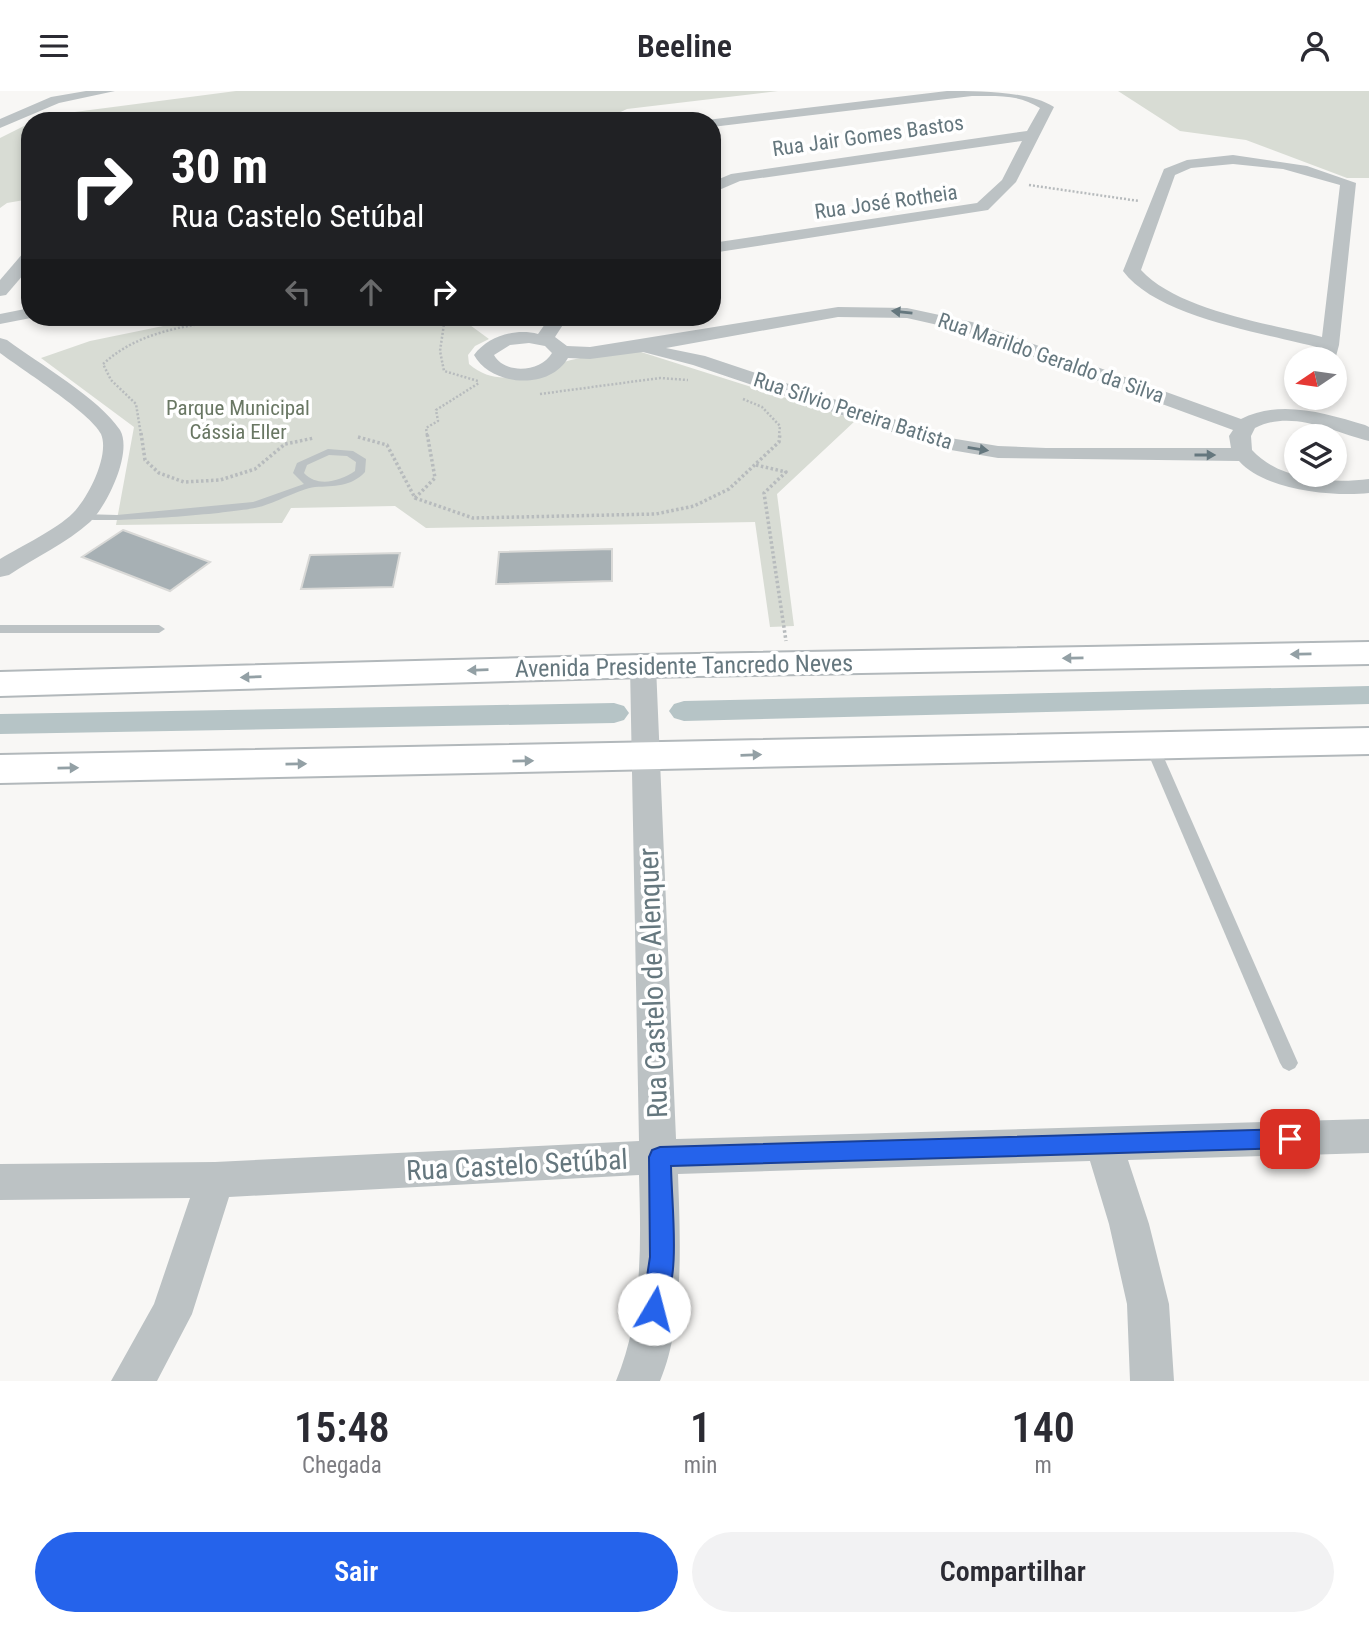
<!DOCTYPE html>
<html lang="pt">
<head>
<meta charset="utf-8">
<style>
	body { margin:0; font-family:"Roboto Condensed",sans-serif; background:#f2f2f3; color:#2b2b33; height:100vh; display:flex; flex-direction:column; font-size:26px; white-space:nowrap }
	* { box-sizing:border-box; margin:0 }
	p { font-size:23px; color:#7c7c81 }
	.icon { flex:none; width:38px; height:38px; fill:none; stroke:currentColor; stroke-width:2; stroke-linecap:round; stroke-linejoin:round }
	.map { position:relative; height:1290px; overflow:hidden }
	.side { display:flex; flex-direction:column; background:#fff; flex:1 }
	.side>* { flex:none }
	.guide { position:absolute; left:21px; top:21px; width:700px; height:214px; border-radius:28px; box-shadow:0 4px 10px #0003; background:#202124; color:#fff; overflow:hidden }
	.needle { width:46px; rotate:257deg }
	.tools { position:absolute; left:1284px; top:256px; display:grid; gap:14px }
	.tools a { display:grid; place-items:center; width:63px; height:63px; border-radius:50%; background:#fff; box-shadow:0 4px 10px #0003; font-size:35px }
	.pin { position:absolute; display:grid; place-items:center; width:60px; height:60px; color:#fff; margin:-30px; border-radius:14px; box-shadow:0 4px 10px #0006 }
	.me { position:absolute; width:77px; margin:-38px; rotate:8deg; stroke-linejoin:round; filter:drop-shadow(0 0 5px #0008) }
	.turn { display:flex; align-items:center; gap:24px; height:147px; padding:0 35px; font-size:32px }
	.turn .icon { width:91px; height:91px; stroke-width:2.5 }
	.turn b { display:block; font-size:49px; line-height:60px }
	.lanes { display:flex; align-items:center; height:66px; padding:0 35px; background:#0003; justify-content:center; gap:35px; direction:ltr }
	.lanes .off { opacity:.35 }
	.eta { display:flex; justify-content:space-evenly; align-items:center; height:119px; text-align:center }
	.eta b { font-size:42px; font-weight:600; line-height:49px }
	.cta { display:flex; gap:14px; margin-top:auto; padding:14px 35px }
	.cta a { flex:1; height:80px; border-radius:42px; background:#2563eb; color:#fff; font-size:28px; font-weight:600; line-height:80px; text-align:center }
	.cta a+a { background:#f2f2f3; color:#2b2b33 }
	header { display:flex; justify-content:space-between; align-items:center; height:91px; padding:0 35px; background:#fff; font-size:32px; font-weight:600 }
	.map>svg:first-child { display:block }
	.green { fill:#d8dcd4 }
	.lines { fill:none; stroke-linecap:round; stroke-linejoin:round }
	.canal { fill:#b6c4c6; fill-rule:evenodd }
	.building { fill:#a7b0b4; stroke:#d9d9d7; stroke-width:2 }
	.primary-casing { stroke:#b2b8bb; stroke-width:4 }
	.path-far1 { stroke:#b7bbbd; stroke-width:2.5; stroke-dasharray:2 2; stroke-linecap:butt }
	.path { stroke:#b7bbbd; stroke-width:3.5; stroke-dasharray:2.5 2.5; stroke-linecap:butt }
	.lane { fill:#bcc2c4; fill-rule:evenodd }
	.street { fill:#bcc2c4; fill-rule:evenodd }
	.primary { fill:#fff; fill-rule:evenodd }
	.oneway { fill:#65777e }
	.oneway2 { fill:#93a0a5 }
	.route { fill:#2563eb; stroke:#184099; stroke-width:2 }
	.labels { text-anchor:middle; dominant-baseline:central; stroke-width:7; stroke-linejoin:round; paint-order:stroke }
	.far-street-label { font-size:21px; fill:#65777e; stroke:#fff }
	.far-park-label { font-size:21px; fill:#697763; stroke:#fff }
	.street-label { font-size:24px; fill:#65777e; stroke:#fff }
	.near-street-label { font-size:28px; fill:#65777e; stroke:#fff }
</style>
</head>
<body>
<header><svg class="icon" aria-label="menu" viewBox="0 0 24 24"><path d="M4 6h16M4 12h16M4 18h16"/></svg>Beeline<svg class="icon" aria-label="person" viewBox="0 0 24 24"><circle cx="12" cy="8" r="4"/><path d="M4 21q1-7 8-7t8 7"/></svg></header>
<div class="map">
<svg width="1369" height="1290" viewBox="0 0 1369 1290">
	<rect width="100%" height="100%" fill="#f8f7f5"/>
	<g class="green">
		<path d="M236,0H778L627,18L601,30H34L44,25Z"/>
		<path d="M1118,0H1369V87H1347L1246,49L1180,40Z"/>
		<path d="M30,32V108L7,112L0,117V47Z"/>
		<path d="M207,226H459L489,248L475,255L468,264L469,273C501,301 536,278 571,269C593,264 619,259 641,261L856,329L777,403L794,535L770,536L755,431L426,437L395,415L291,417L282,432L116,434L134,336L41,267L90,250Z"/>
	</g>
	<g class="lines">
		<g class="canal">
			<path d="M1369,595V613L684,630L674,627L669,620L674,613L684,610Z"/>
			<path d="M614,612L624,615L629,622L624,629L614,632L0,643V623Z"/>
		</g>
	</g>
	<g class="building">
		<path d="M123,439L210,471L170,500L82,466Z"/>
		<path d="M612,458V490L496,493L499,461Z"/>
		<path d="M400,462L393,496L301,498L310,464Z"/>
	</g>
	<g class="lines">
		<defs>
			<g id="primary">
				<path d="M1369,551V573L643,586L0,605V581L643,564Z"/>
				<path d="M1369,637V663L0,692V664Z"/>
			</g>
		</defs>
		<use href="#primary" class="primary-casing"/>
		<g class="path-far1">
			<path d="M1029,94L1139,110"/>
			<path d="M445,226L440,260L444,280L478,290"/>
			<path d="M540,303L660,287L688,289"/>
			<path d="M743,308L762,316L780,335L779,344"/>
			<path d="M141,344L136,313L111,289L103,273C141,238 191,235 240,226"/>
			<path d="M427,344L426,337L438,330L436,319L479,292"/>
		</g>
		<g class="path">
			<path d="M141,342L145,369L159,382L184,391L220,389L255,378L285,353L314,347"/>
			<path d="M358,346L387,354L415,407L473,427L656,423L694,415L729,398L779,351L780,342"/>
			<path d="M756,374L786,381L764,402L786,550"/>
			<path d="M415,407L435,387L427,342"/>
		</g>
		<g class="lane">
			<path d="M328,358L353,360L366,368L365,381C351,396 334,395 315,396C299,398 276,412 259,416C238,422 88,435 76,426L82,423L117,424L253,411L304,393L293,382L297,372ZM329,364L347,365L356,371L355,380C340,390 318,397 304,382L307,374Z"/>
			<path d="M0,534H159L165,538L159,542H0Z"/>
			<path d="M1151,648L1158,653L1298,972L1295,977L1289,980L1283,977L1280,972L1144,653Z"/>
		</g>
		<g class="street">
			<path d="M86,0H115L59,12L0,37V28L51,6Z"/>
			<path d="M947,0C980,0 1029,0 1054,16L1016,91L988,119L712,162V152L977,112L1002,89L1022,50L740,90L712,102V91L731,83L1027,40L1040,17C1019,3 996,5 972,5L712,36V30L707,29Z"/>
			<path d="M1233,64L1307,75L1356,92L1339,254L1335,269L1316,268L1320,257C1265,242 1158,227 1123,180L1164,78L1187,69ZM1233,73L1283,78L1340,94L1322,246C1270,233 1177,219 1141,179L1175,84L1191,77Z"/>
			<path d="M30,160V176L6,204L0,205V189L24,161Z"/>
			<path d="M838,216L907,217L972,231L1241,328C1280,308 1325,322 1365,334L1369,336V350C1333,341 1292,318 1255,337L1251,345L1252,359C1279,389 1331,393 1369,388V402C1333,406 1264,399 1239,370L998,367L939,357L693,274L643,261L590,268L568,267C549,300 491,295 474,264C488,245 516,237 538,243L550,226H568L555,246L567,255L590,256ZM838,226L907,227L960,239L1233,339L1229,345L1231,357H1046L998,355L950,347L705,265L666,257ZM529,252L545,255L552,262C541,281 505,284 494,264L510,254Z"/>
			<path d="M30,217V226H36L0,233V223Z"/>
			<path d="M0,247L7,249C38,272 100,308 120,339C133,361 107,415 90,431C67,452 34,467 9,484L0,486V468C21,455 56,439 73,422C88,407 110,364 101,343C91,322 21,278 0,262Z"/>
			<path d="M643,567L652,569L656,575L676,1048L1369,1028V1062L1128,1069L1149,1133L1169,1213L1174,1290H1130L1127,1213L1109,1133L1090,1070L678,1083C680,1145 685,1232 660,1290H616C643,1226 641,1152 639,1084L229,1106L192,1223L157,1290H111L154,1213L190,1107L0,1109V1073L215,1071L639,1050L630,575L634,569Z"/>
		</g>
		<use href="#primary" class="primary"/>
	</g>
	<defs><path id="oneway-solid" d="M-6-.8H1V-3.2L6.5 0L1 3.2V.8H-6Z" transform="scale(1.75)"/></defs>
	<g class="oneway">
		<use href="#oneway-solid" transform="translate(902 221) rotate(-174)"/>
		<use href="#oneway-solid" transform="translate(978 358) rotate(9)"/>
		<use href="#oneway-solid" transform="translate(1205 364)"/>
	</g>
	<g class="oneway2">
		<use href="#oneway-solid" transform="translate(1301 563) rotate(179)"/>
		<use href="#oneway-solid" transform="translate(1073 567) rotate(179)"/>
		<use href="#oneway-solid" transform="translate(478 579) rotate(178)"/>
		<use href="#oneway-solid" transform="translate(251 586) rotate(178)"/>
		<use href="#oneway-solid" transform="translate(751 664) rotate(-2)"/>
		<use href="#oneway-solid" transform="translate(523 670) rotate(-1)"/>
		<use href="#oneway-solid" transform="translate(296 673) rotate(-1)"/>
		<use href="#oneway-solid" transform="translate(68 677) rotate(-1)"/>
	</g>
	<path class="route" d="M1290,1038L1297,1041L1300,1048L1297,1054L1290,1057L671,1075C672,1123 681,1182 662,1226L654,1230L646,1226L642,1218L650,1166L649,1066L652,1059L660,1056Z"/>
	<g class="labels">
		<g class="far-street-label">
			<text transform="translate(868 45) rotate(-8)">Rua Jair Gomes Bastos</text>
			<text transform="translate(886 111) rotate(-8)">Rua José Rotheia</text>
			<text transform="translate(1051 267) rotate(19)">Rua Marildo Geraldo da Silva</text>
			<text transform="translate(853 320) rotate(18)">Rua Sílvio Pereira Batista</text>
		</g>
		<g class="far-park-label">
			<text x="238" y="317">Parque Municipal<tspan x="238" dy="24">Cássia Eller</tspan></text>
		</g>
		<g class="street-label">
			<text transform="translate(684 575) rotate(-1)">Avenida Presidente Tancredo Neves</text>
		</g>
		<g class="near-street-label">
			<text transform="translate(653 892) rotate(-92)">Rua Castelo de Alenquer</text>
			<text transform="translate(517 1074) rotate(-3)">Rua Castelo Setúbal</text>
		</g>
	</g>
</svg>
<div class="tools">
<a><svg class="needle" viewBox="-14 -14 28 28"><path d="M0-13l5 13h-10z" fill="#e53935"/><path d="M0 13l5-13h-10z" fill="#7c7c81"/></svg></a>
<a><svg class="icon" aria-label="layers" viewBox="0 0 24 24"><path d="M12 4l9 5-9 5-9-5zM3 14l9 5 9-5"/></svg></a>
</div>
<div class="pin" style="left:1290px;top:1048px;background:#d93025"><svg class="icon" aria-label="arrive" viewBox="0 0 24 24"><path d="M6 21V4h12l-3 4 3 4H6"/></svg></div>
<svg class="me" style="left:654px;top:1218px" viewBox="-20 -20 40 40"><circle r="19" fill="#fff"/><path d="M0-13L10 11 0 6-10 11z" fill="#2563eb"/></svg>
<div class="guide">
<div class="turn"><svg class="icon" aria-label="right" viewBox="0 0 24 24"><path d="M7 20v-9h11M14 6l5 5-5 5"/></svg><div><b>30 m</b>Rua Castelo Setúbal</div></div>
<div class="lanes"><svg class="icon off" aria-label="left" viewBox="0 0 24 24"><path d="M17 20v-9H6M10 6l-5 5 5 5"/></svg><svg class="icon off" aria-label="ahead" viewBox="0 0 24 24"><path d="M12 20V5M6 11l6-6 6 6"/></svg><svg class="icon" aria-label="right" viewBox="0 0 24 24"><path d="M7 20v-9h11M14 6l5 5-5 5"/></svg></div>
</div>
</div>
<section class="side">
<div class="eta">
<div><b>15:48</b><p>Chegada</p></div>
<div><b>1</b><p>min</p></div>
<div><b>140</b><p>m</p></div>
</div>
<div class="cta"><a>Sair</a><a>Compartilhar</a></div>
</section>
</body>
</html>
